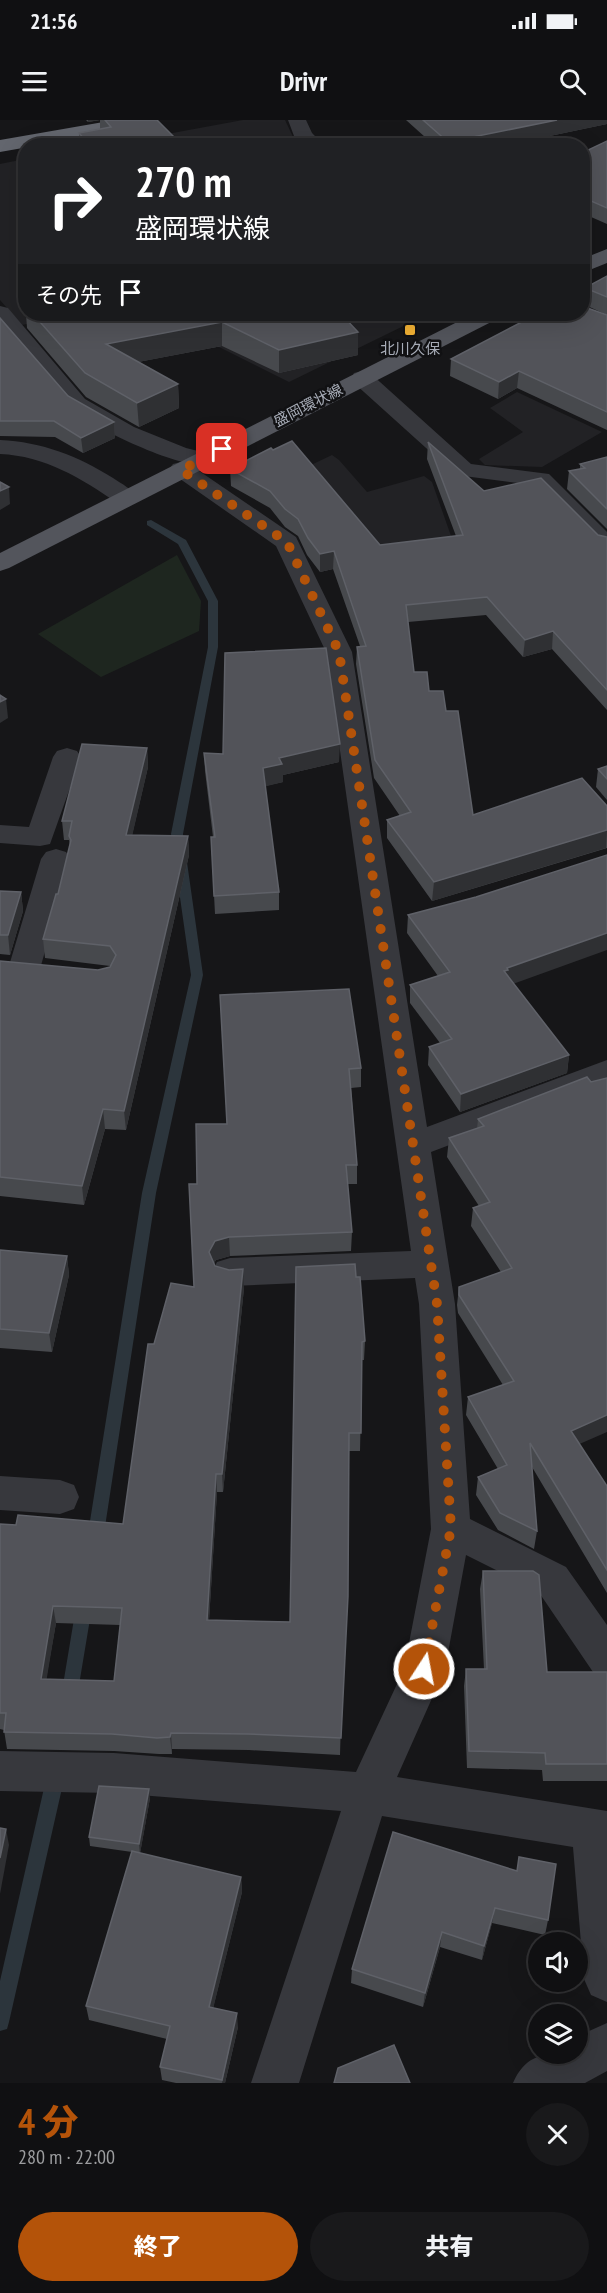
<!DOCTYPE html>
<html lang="ja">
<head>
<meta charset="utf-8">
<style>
	body { margin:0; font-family:"PT Sans Narrow","Noto Sans JP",sans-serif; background:#19191b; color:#f1f3f6; height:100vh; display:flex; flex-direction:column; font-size:22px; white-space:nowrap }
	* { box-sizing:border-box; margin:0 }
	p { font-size:20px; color:#9c9d9f }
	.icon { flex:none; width:33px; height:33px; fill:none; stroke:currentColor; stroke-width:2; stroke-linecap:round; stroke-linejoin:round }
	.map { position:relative; height:1963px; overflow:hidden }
	.side { display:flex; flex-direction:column; background:#101012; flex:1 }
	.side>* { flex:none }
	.top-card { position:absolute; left:18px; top:18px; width:572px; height:183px; border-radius:24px; box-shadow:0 6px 24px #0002,0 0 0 2px #303032; background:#202124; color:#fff; overflow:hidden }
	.fabs { position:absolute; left:528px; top:1812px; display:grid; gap:12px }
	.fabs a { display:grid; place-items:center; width:60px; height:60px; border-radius:50%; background:#101012; box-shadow:0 6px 24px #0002,0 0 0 2px #303032; font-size:30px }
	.pin { position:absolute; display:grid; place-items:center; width:51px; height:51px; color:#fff; margin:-26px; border-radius:12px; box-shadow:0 3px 9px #0006 }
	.me { position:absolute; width:66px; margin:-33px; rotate:11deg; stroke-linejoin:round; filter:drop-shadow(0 0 4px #0008) }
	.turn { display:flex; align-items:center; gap:21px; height:126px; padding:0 18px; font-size:27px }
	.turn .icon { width:78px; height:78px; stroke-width:2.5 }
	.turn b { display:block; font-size:42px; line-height:51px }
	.then { display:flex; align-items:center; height:57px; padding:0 18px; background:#0003; gap:12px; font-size:22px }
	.round { display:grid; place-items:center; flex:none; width:63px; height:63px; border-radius:32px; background:#19191b }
	.headline { display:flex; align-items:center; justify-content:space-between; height:102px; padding:0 18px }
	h1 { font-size:36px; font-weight:800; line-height:45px; color:#b45309 }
	.cta { display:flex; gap:12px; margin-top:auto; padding:12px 18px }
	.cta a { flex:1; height:69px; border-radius:36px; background:#b45309; color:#fff; font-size:24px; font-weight:800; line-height:69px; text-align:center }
	.cta a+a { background:#19191b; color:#f1f3f6 }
	.status { display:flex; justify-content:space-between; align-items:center; height:42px; padding:0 30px; background:#101012; direction:ltr }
	.status svg { height:16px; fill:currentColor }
	header { display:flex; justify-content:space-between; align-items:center; height:78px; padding:0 18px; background:#101012; font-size:27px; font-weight:800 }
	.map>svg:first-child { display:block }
	.built { fill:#222225 }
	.green { fill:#1e261f }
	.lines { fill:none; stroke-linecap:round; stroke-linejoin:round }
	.stream { fill:#2c353c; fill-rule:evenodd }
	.minor { fill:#37383d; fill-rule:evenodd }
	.major { fill:#53555c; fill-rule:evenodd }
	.highway { fill:#63666e; fill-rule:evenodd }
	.wall { fill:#47494d; fill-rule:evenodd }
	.shaded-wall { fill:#2f3033 }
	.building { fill:#525359; stroke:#5f6168; stroke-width:1.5; fill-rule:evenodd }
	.route { stroke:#b45309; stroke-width:10; stroke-dasharray:0 18 }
	.poi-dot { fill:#f2b134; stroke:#111113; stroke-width:2 }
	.labels { text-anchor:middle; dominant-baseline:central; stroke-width:5; stroke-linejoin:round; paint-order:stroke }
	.far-poi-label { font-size:15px; fill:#a8adb8; stroke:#111113 }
	.far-street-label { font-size:15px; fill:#a8adb8; stroke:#111113 }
</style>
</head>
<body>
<div class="status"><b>21:56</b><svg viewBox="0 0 49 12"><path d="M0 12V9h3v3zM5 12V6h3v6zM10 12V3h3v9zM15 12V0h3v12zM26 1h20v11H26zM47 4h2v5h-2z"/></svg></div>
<header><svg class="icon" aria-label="menu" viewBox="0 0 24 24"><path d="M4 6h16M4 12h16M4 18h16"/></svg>Drivr<svg class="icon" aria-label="search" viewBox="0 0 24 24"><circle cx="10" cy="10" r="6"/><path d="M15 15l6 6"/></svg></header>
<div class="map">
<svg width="607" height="1963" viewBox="0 0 607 1963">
	<rect width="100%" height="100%" fill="#161618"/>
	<g class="built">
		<path d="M243,0H285L293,17L302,25L102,26Z"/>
		<path d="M25,39L26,194H75L22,205L0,180V44Z"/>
		<path d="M178,194H428L289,262L199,217Z"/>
		<path d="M517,272L602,312L542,347L485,345L479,339L523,312L490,288Z"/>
		<path d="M332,335L339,340L367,372L424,356L432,362L456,430L382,439L271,364Z"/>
	</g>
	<path class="green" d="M177,435L201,481L199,511L101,557L38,514Z"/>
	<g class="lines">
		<g class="stream">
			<path d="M151,400L186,420L218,481V527L183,714L203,855L156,1073L103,1420L101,1425L95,1427L89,1425L87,1420L142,1073L191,855L171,714L208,527V481L178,424L147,405V401Z"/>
			<path d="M84,1480L90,1482L92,1487L77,1577L75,1583L69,1585L63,1583L61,1577L76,1487L78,1482Z"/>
			<path d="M56,1647L62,1649L65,1655L9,1902L7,1909L0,1911V1861L47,1655L50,1649Z"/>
		</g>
		<g class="minor">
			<path d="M288,0H306L312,13L325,26H304L294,16Z"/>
			<path d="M0,186L8,188L85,279L134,307L186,328L210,334L214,339L210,344C181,351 96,308 71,290C63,284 1,211 0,205C0,199 0,192 0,186Z"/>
			<path d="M362,251L370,253L471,344L549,354L607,412V434L598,431L533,365L456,355L354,263L351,258L354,253Z"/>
			<path d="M0,320C42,322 78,336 113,358C122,364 132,369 138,378L135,383L126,385L117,383C81,358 45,336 0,334Z"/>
			<path d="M181,342L189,344L296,417L352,532L427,1007L607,940V965L431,1032L455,1184L470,1399L566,1447L607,1505V1558L593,1552L538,1471L466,1435L445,1549L397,1657L607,1691V1882L591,1875L584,1859L573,1727L382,1696L299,1963H251L341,1691L114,1673L0,1671V1631L114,1633L356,1652L404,1549L431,1409L419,1184L415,1158L230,1166L217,1162L212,1152L217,1142L230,1138L411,1131L326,532L276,426L173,354L169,349L173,344Z"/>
			<path d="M67,628L77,631L81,637L50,724L40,726L0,723V705L29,707L53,637L57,631Z"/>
			<path d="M56,729L66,732L71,739L40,849L35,857L24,860L13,857L8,849L41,739L46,732Z"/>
			<path d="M0,1356L60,1360L74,1365L79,1377L74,1389L60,1394L0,1390Z"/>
			<path d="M607,1903V1951L585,1963H513C527,1931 547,1934 578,1934V1916Z"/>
		</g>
		<g class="major">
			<path d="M607,129V143L582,153V139Z"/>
			<path d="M473,194H500L497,199L9,448L0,451V433Z"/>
		</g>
		<path class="highway" d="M115,0H157L155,4L148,6L0,32V20Z"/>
	</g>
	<g class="wall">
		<path d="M86,0H157L183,26H80L79,13L100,9V0L88,2Z"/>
		<path d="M406,0H607V4L502,26H435Z"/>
		<path d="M607,21V104L582,93V33Z"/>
		<path d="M607,156V195L583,184L585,168Z"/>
		<path d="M26,194H351V204L358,235L279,253L222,226L138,242L178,264L179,288L139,307L86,277L27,208Z"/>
		<path d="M607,195V310L517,268L498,279L450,256L451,239Z"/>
		<path d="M0,198L68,276L114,302L115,318L83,333L55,317L0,316Z"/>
		<path d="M428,322L484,371L598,415L607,417V590L552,529L523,537L486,495L408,502L414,552L446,591L473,695L607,686V728L432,781L387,718V700L400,696L374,658L356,544L357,527L360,526L333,449L320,452L307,435L298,416L285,407L270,388L231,366L230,349L380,425L456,416L427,339Z"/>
		<path d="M607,337V409L567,369L569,351L580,349V344Z"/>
		<path d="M147,628L148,647L132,715L188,716L189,735L126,1010L105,1009L84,1085L0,1076V841L98,850L110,847V846L45,838L43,819L58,774L70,725L69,720H64L62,701Z"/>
		<path d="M204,633L339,642L283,655V662L265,666L279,772V790L215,794L211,717H213L205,651Z"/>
		<path d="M607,646V680L596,667L598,649Z"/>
		<path d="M0,771L21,772L23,791L10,835L0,834Z"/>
		<path d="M476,777L513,863L569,935L567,953L460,992L428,945L429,927L440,923L410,883V865L438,856L407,813L408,795Z"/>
		<path d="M220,875L361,948V967L351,968L357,1045V1064H347L352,1112L351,1131L230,1136L216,1140L214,1143L215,1146L244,1168L223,1372H217L209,1500L290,1502L356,1157L365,1221L364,1240H362L360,1331H349L340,1635L249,1630L172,1629V1634H159L114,1631L7,1629L4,1610L0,1609V1404L16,1405L123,1404L154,1224L194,1167L197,1064L227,1004ZM56,1503L120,1505L114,1561L46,1559Z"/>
		<path d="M587,957L579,1324L607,1366V1473L532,1347L537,1411L534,1429L498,1410L476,1375L478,1357L498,1349L466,1295L468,1277L503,1265L458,1193L457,1185L459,1167L501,1152L471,1106L473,1088L479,1086L447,1037L449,1018L477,1009L478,999Z"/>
		<path d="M0,1130L67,1136L69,1155L52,1232L0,1228Z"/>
		<path d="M483,1451L547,1552H607V1661H543L542,1650L467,1648L464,1566L466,1549H484L480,1469Z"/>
		<path d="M150,1678L140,1733L241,1757L242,1772L213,1888L238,1907L225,1963H176L162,1960L160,1947L167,1919L89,1900L86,1886L132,1732L90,1726L89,1717Z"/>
		<path d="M393,1712L548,1800L545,1815L492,1803L482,1840L440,1827L423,1887L351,1863L352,1849Z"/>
	</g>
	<g class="shaded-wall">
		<path d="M88,0H100L88,2Z"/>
		<path d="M557,0H607V4L502,26H448V22Z"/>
		<path d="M338,194H351L350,212Z"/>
		<path d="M222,202V226L107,248L106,224Z"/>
		<path d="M358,212V235L279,253V230Z"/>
		<path d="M519,251L517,268L498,279L499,262Z"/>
		<path d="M178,264L179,288L139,307L137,283Z"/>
		<path d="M114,302L115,318L83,333L81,318Z"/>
		<path d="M9,367L10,384L0,390V371Z"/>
		<path d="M334,431L333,449L320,452V434Z"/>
		<path d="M553,511L552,529L523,537L525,520Z"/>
		<path d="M6,579L8,598L0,603V582Z"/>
		<path d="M340,624L339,642L283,655V662L263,667V648L279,638Z"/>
		<path d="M147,628L148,647L128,734L126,715Z"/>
		<path d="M607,710L606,728L432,781L434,762Z"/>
		<path d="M188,716L189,735L126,1010L124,991Z"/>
		<path d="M21,772L23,791L10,835L8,815Z"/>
		<path d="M607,813V830L507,866L504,851L507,848Z"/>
		<path d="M569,935L567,953L460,992L461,974Z"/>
		<path d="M103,989L105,1009L84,1085L82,1066Z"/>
		<path d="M229,1117L230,1136L216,1140L210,1151L209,1132L215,1121Z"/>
		<path d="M67,1136L69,1155L52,1232L49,1213Z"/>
		<path d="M243,1149L244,1168L223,1372L222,1354Z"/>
		<path d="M607,1295V1312L568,1329L571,1311Z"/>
		<path d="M216,1354L217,1372L208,1517L207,1500Z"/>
		<path d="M53,1486L56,1503L44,1575L41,1559Z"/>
		<path d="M171,1613L172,1629V1634L170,1617Z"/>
		<path d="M149,1669L150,1678L140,1734L139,1724Z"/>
		<path d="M6,1709L9,1725L0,1774V1738Z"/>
		<path d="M241,1757L242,1772L210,1901L209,1887Z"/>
		<path d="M495,1788L492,1803L482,1840L484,1826Z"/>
		<path d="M442,1812L440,1827L423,1887L425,1873Z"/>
		<path d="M237,1893L238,1907L225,1963H222Z"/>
	</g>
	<g class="building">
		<path d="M105,0H157L183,26H90L79,13L111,7Z"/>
		<path d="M423,0H557L448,22Z"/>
		<path d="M607,21V88L582,77V33Z"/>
		<path d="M607,156V177L585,168Z"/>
		<path d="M582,186L607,195V292L519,251L499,262L451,239L537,194H582Z"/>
		<path d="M33,194H341L358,212L279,230L222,202L106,224L178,264L137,283L85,253Z"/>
		<path d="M0,198L68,276L114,302L81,318L54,301H0Z"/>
		<path d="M292,321L380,425L463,415L428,322L484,371L541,358L598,415L607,417V570L553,511L525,520L487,477L406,485L414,552H427L429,571H443L446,591H458L473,695L582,658L607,686V710L434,762L387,700L411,692L375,640L357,527L366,526L334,431L320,434L308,418L298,399L285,389L270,371L230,349L271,328L273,330Z"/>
		<path d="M607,337V389L569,351L585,348L580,344Z"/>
		<path d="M0,362L9,367L0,371Z"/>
		<path d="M326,528L340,624L279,638L282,644L263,648L279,772L214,776L211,717H215L204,633L223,634L225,533Z"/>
		<path d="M0,575L6,579L0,582Z"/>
		<path d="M82,624L147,628L126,715L188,716L124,991L103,989L82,1066L0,1057V841L98,850L110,847L116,835L110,826L43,819L56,774H58L71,720L69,716L72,701H62Z"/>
		<path d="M607,646V659L598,649Z"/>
		<path d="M607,735V813L507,848L508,850L504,851L569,935L461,974L429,927L452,919L410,865L450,852L408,795L476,777Z"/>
		<path d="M0,771L21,772L8,815H0Z"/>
		<path d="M349,869L361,948L349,949L357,1045H346L352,1112L229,1117L215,1121L209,1132L215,1146L229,1150L243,1149L222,1354H216L207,1500L290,1502L296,1147L355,1144L356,1157H360L365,1221L362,1222L361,1313H349L348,1476L341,1618L248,1614L171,1613L170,1617L157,1618L112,1614L4,1612L6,1593H0V1404L16,1405L18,1395L123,1404L148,1224H154L171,1163L194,1167L189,1064H197L196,1004H227L220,875ZM53,1486L122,1488L114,1561L41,1559Z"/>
		<path d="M587,957L591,962L607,958V1295L571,1311L607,1366V1450L530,1323L537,1411L500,1393L478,1357L507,1345L468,1277L514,1261L459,1175V1167L512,1148L473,1088L490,1082L449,1018L484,1006L478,999Z"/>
		<path d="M0,1130L67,1136L49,1213L0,1209Z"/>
		<path d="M483,1451H533L539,1455L547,1552H607V1644H546L545,1633L469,1631L466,1549H487Z"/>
		<path d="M99,1666L149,1669L139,1724L89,1717Z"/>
		<path d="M0,1708L6,1709L0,1738Z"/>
		<path d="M393,1712L517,1751L519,1737L556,1744L548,1800L495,1788L484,1826L442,1812L425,1873L352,1849Z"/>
		<path d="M132,1731L241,1757L209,1887L237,1893L222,1960L160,1947L170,1906L86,1886Z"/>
		<path d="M394,1925L410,1963H334L338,1948Z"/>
	</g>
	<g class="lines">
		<path class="route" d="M222,329L181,350L287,422L339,532L437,1184L451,1408L424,1549"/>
	</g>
	<rect class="poi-dot" x="404" y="204" width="12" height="12" rx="3"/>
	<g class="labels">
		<g class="far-poi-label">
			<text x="410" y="228">北川久保</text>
		</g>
		<g class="far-street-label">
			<text transform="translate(308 285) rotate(-27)">盛岡環状線</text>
		</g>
	</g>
</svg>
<div class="fabs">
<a><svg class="icon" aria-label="sound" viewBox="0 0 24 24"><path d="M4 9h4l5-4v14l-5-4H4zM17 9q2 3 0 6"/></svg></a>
<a><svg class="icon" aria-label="layers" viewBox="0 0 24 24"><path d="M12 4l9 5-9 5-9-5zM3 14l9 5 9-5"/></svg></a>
</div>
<div class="pin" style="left:222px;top:329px;background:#d93025"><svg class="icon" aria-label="arrive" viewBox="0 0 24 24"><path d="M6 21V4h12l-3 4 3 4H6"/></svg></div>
<svg class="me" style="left:424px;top:1549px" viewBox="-20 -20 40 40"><circle r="17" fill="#b45309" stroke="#fff" stroke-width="3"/><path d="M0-11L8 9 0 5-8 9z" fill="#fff"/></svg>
<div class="top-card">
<div class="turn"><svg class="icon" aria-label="right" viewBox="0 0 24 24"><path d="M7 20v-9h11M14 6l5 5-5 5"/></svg><div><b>270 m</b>盛岡環状線</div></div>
<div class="then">その先<svg class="icon" aria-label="arrive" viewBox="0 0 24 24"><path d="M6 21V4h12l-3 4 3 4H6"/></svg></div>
</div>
</div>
<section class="side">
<div class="headline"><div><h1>4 分</h1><p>280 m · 22:00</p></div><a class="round"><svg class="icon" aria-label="close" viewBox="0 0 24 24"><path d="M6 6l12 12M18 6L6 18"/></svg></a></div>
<div class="cta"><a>終了</a><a>共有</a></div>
</section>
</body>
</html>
